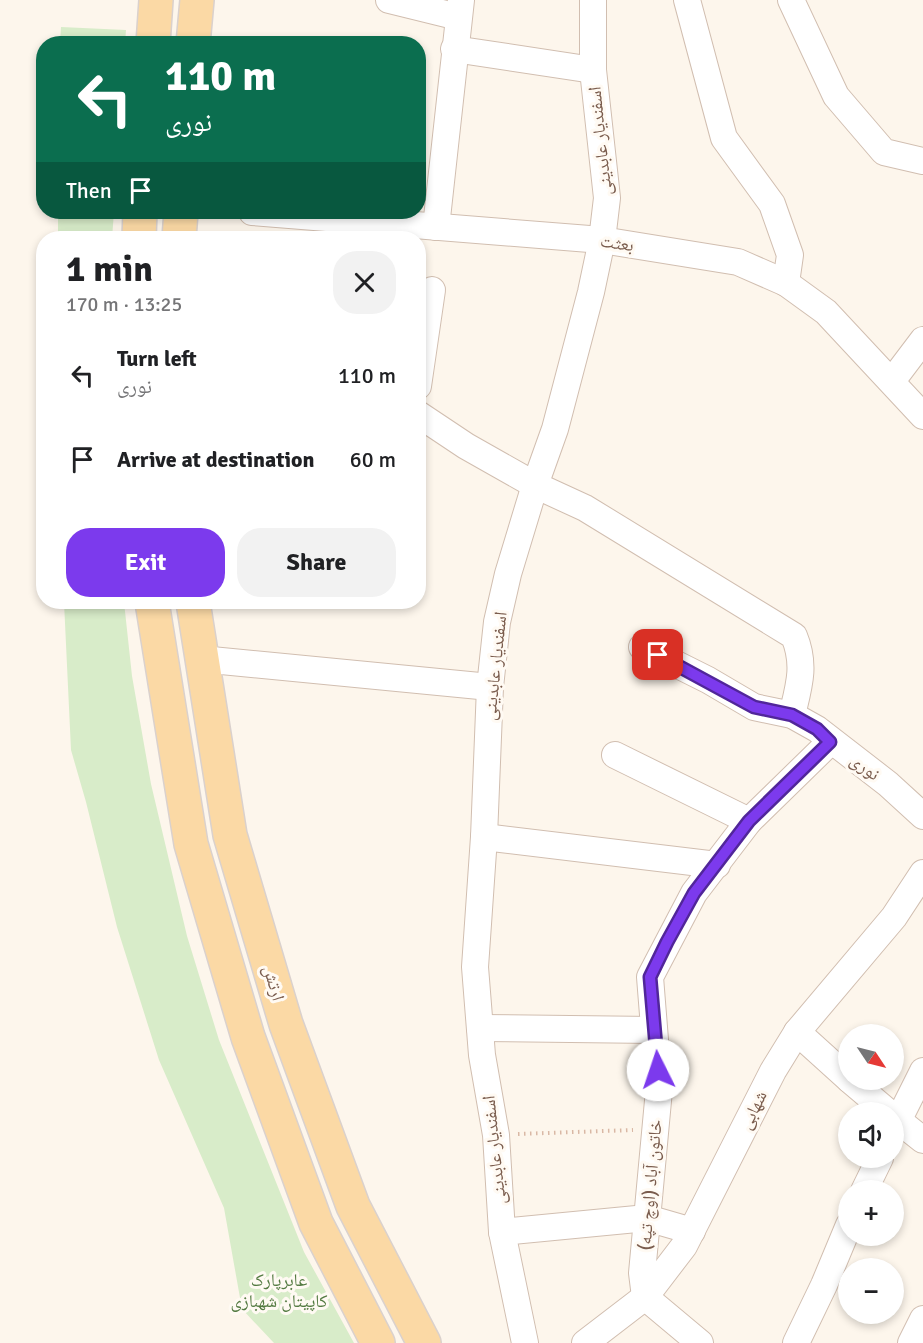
<!DOCTYPE html>
<html lang="en">
<head>
<meta charset="utf-8">
<style>
	body { margin:0; font-family:Signika,"Noto Naskh Arabic",sans-serif; background:#f2f2f2; color:#202124; height:100vh; display:flex; flex-direction:column; font-size:22px; white-space:nowrap }
	* { box-sizing:border-box; margin:0 }
	p { font-size:20px; color:#757577 }
	.icon { flex:none; width:33px; height:33px; fill:none; stroke:currentColor; stroke-width:2; stroke-linecap:round; stroke-linejoin:round }
	.map { position:relative; flex:1; overflow:hidden }
	.drawer { position:absolute; left:36px; top:231px; width:390px; height:378px; display:flex; flex-direction:column; background:#fff; border-radius:24px; box-shadow:0 3px 9px #0003 }
	.drawer>* { flex:none }
	.top-card { position:absolute; left:36px; top:36px; width:390px; height:183px; border-radius:24px; box-shadow:0 3px 9px #0003; background:#0b6e4f; color:#fff; overflow:hidden }
	.needle { width:39px; rotate:125deg }
	.fabs { position:absolute; left:838px; top:1024px; display:grid; gap:12px }
	.fabs a { display:grid; place-items:center; width:66px; height:66px; border-radius:50%; background:#fff; box-shadow:0 3px 9px #0003; font-size:30px }
	.pin { position:absolute; display:grid; place-items:center; width:51px; height:51px; color:#fff; margin:-26px; border-radius:12px; box-shadow:0 3px 9px #0006 }
	.me { position:absolute; width:66px; margin:-33px; rotate:356deg; stroke-linejoin:round; filter:drop-shadow(0 0 4px #0008) }
	.turn { display:flex; align-items:center; gap:21px; height:126px; padding:0 30px; font-size:27px }
	.turn .icon { width:78px; height:78px; stroke-width:2.5 }
	.turn b { display:block; font-size:42px; line-height:51px }
	.then { display:flex; align-items:center; height:57px; padding:0 30px; background:#0003; gap:12px; font-size:22px }
	.round { display:grid; place-items:center; flex:none; width:63px; height:63px; border-radius:24px; background:#f2f2f2 }
	.summary { display:flex; align-items:center; justify-content:space-between; height:102px; padding:0 30px }
	h1 { font-size:36px; font-weight:800; line-height:45px }
	.action { display:flex; gap:12px; margin-top:auto; padding:12px 30px }
	.action a { flex:1; height:69px; border-radius:24px; background:#7c3aed; color:#fff; font-size:24px; font-weight:800; line-height:69px; text-align:center }
	.action a+a { background:#f2f2f2; color:#202124 }
	ul { padding:0; list-style:none }
	li { display:flex; align-items:center; gap:18px; height:84px; padding:0 30px }
	li div { flex:1 }
	li b { display:block; font-size:22px }
	li em { font-style:normal }
	.map>svg:first-child { display:block }
	.green { fill:#d8ecc9 }
	.lines { fill:none; stroke-linecap:round; stroke-linejoin:round }
	.minor-casing { stroke:#d1beb0; stroke-width:28 }
	.major-casing { stroke:#dad1cd; stroke-width:36 }
	.path { stroke:#d9b8a5; stroke-width:4; stroke-dasharray:1.5 4.5; stroke-linecap:butt }
	.minor { stroke:#fff; stroke-width:26 }
	.major { stroke:#fbd9a5; stroke-width:33 }
	.route-casing { stroke:#51269a; stroke-width:15 }
	.route { stroke:#7c3aed; stroke-width:10 }
	.labels { text-anchor:middle; dominant-baseline:central; stroke-width:6; stroke-linejoin:round; paint-order:stroke }
	.street-label { font-size:18px; fill:#7a5c4d; stroke:#fffaf3 }
	.park-label { font-size:18px; fill:#537a41; stroke:#fffaf3 }
</style>
</head>
<body>
<div class="map">
<svg width="923" height="1343" viewBox="0 0 923 1343">
	<rect width="100%" height="100%" fill="#fdf6ec"/>
	<g class="green">
		<path d="M61,27L126,30L125,43H60Z"/>
		<path d="M58,212H114L112,238H58Z"/>
		<path d="M64,602H124L132,676L151,784L187,936L219,1040L304,1252L354,1343H274L242,1309L224,1208L159,1060L117,927L86,802L71,750Z"/>
	</g>
	<g class="lines">
		<defs>
			<g id="minor">
				<path d="M389,0L458,17"/>
				<path d="M687,0L724,138L772,204L790,255L786,283"/>
				<path d="M791,0L836,96L884,152L923,161"/>
				<path d="M454,49L593,70"/>
				<path d="M252,212L602,240L738,262L786,283L826,312L923,416"/>
				<path d="M436,227L461,0"/>
				<path d="M892,381L923,340"/>
				<path d="M418,386L432,290"/>
				<path d="M418,414L466,446L535,485L585,508L794,636C806,665 799,686 792,715"/>
				<path d="M642,647L708,680L754,707L792,715L817,729L888,784L923,816"/>
				<path d="M201,659L490,687"/>
				<path d="M615,755L749,821"/>
				<path d="M484,837L717,865"/>
				<path d="M480,1028L654,1030"/>
				<path d="M797,1032L849,1079"/>
				<path d="M850,1080L889,1113"/>
				<path d="M894,1117L923,1140"/>
				<path d="M894,1129L923,1071"/>
				<path d="M864,1191L880,1158"/>
				<path d="M502,1232L647,1218L692,1231"/>
				<path d="M525,1343L502,1232L496,1135L482,1055L475,967L484,837L490,687L497,622L508,574L535,485L555,429L591,292L602,240L607,198L593,70V0"/>
				<path d="M585,1343L645,1297L684,1246L773,1071L797,1032L894,917L923,873"/>
				<path d="M700,1343L645,1297L642,1273L659,1090L650,977L694,893L749,821L830,742"/>
				<path d="M796,1343L824,1285L849,1225"/>
				<path d="M911,1343L923,1319"/>
			</g>
			<g id="major">
				<path d="M153,44L156,0"/>
				<path d="M193,44L197,0"/>
				<path d="M139,238L140,212"/>
				<path d="M179,238L181,212"/>
				<path d="M152,602L191,844L248,1037L316,1223L378,1343"/>
				<path d="M193,602L230,835L286,1024L353,1206L424,1343"/>
			</g>
		</defs>
		<use href="#minor" class="minor-casing"/>
		<use href="#major" class="major-casing"/>
		<path class="path" d="M518,1134L633,1130"/>
		<use href="#minor" class="minor"/>
		<use href="#major" class="major"/>
	</g>
	<g class="lines">
		<defs>
			<path id="route" d="M658,1070L650,977L667,942L694,893L749,821L830,742L817,729L792,715L754,707L658,655"/>
		</defs>
		<use href="#route" class="route-casing"/>
		<use href="#route" class="route"/>
	</g>
	<g class="labels">
		<g class="street-label">
			<text transform="translate(600 141) rotate(-96)">اسفندیار عابدینی</text>
			<text transform="translate(617 243) rotate(8)">بعثت</text>
			<text transform="translate(495 666) rotate(-84)">اسفندیار عابدینی</text>
			<text transform="translate(865 767) rotate(36)">نوری</text>
			<text transform="translate(274 983) rotate(74)">ارتش</text>
			<text transform="translate(753 1110) rotate(-64)">شهابی</text>
			<text transform="translate(494 1150) rotate(-96)">اسفندیار عابدینی</text>
			<text transform="translate(650 1185) rotate(-85)">خاتون آباد (اوچ تپه)</text>
		</g>
		<g class="park-label">
			<text x="279" y="1280">عابرپارک<tspan x="279" dy="21">کاپیتان شهبازی</tspan></text>
		</g>
	</g>
</svg>
<div class="fabs">
<a><svg class="needle" viewBox="-14 -14 28 28"><path d="M0-13l5 13h-10z" fill="#e53935"/><path d="M0 13l5-13h-10z" fill="#757577"/></svg></a>
<a><svg class="icon" aria-label="sound" viewBox="0 0 24 24"><path d="M4 9h4l5-4v14l-5-4H4zM17 9q2 3 0 6"/></svg></a>
<a>+</a>
<a>−</a>
</div>
<div class="pin" style="left:658px;top:655px;background:#d93025"><svg class="icon" aria-label="arrive" viewBox="0 0 24 24"><path d="M6 21V4h12l-3 4 3 4H6"/></svg></div>
<svg class="me" style="left:658px;top:1070px" viewBox="-20 -20 40 40"><circle r="19" fill="#fff"/><path d="M0-13L10 11 0 6-10 11z" fill="#7c3aed"/></svg>
<div class="top-card">
<div class="turn"><svg class="icon" aria-label="left" viewBox="0 0 24 24"><path d="M17 20v-9H6M10 6l-5 5 5 5"/></svg><div><b>110 m</b>نوری</div></div>
<div class="then">Then<svg class="icon" aria-label="arrive" viewBox="0 0 24 24"><path d="M6 21V4h12l-3 4 3 4H6"/></svg></div>
</div>
<section class="drawer">
<div class="summary"><div><h1>1 min</h1><p>170 m · 13:25</p></div><a class="round"><svg class="icon" aria-label="close" viewBox="0 0 24 24"><path d="M6 6l12 12M18 6L6 18"/></svg></a></div>
<ul>
<li><svg class="icon" aria-label="left" viewBox="0 0 24 24"><path d="M17 20v-9H6M10 6l-5 5 5 5"/></svg><div><b>Turn left</b><p>نوری</p></div><em>110 m</em></li>
<li><svg class="icon" aria-label="arrive" viewBox="0 0 24 24"><path d="M6 21V4h12l-3 4 3 4H6"/></svg><div><b>Arrive at destination</b></div><em>60 m</em></li>
</ul>
<div class="action"><a>Exit</a><a>Share</a></div>
</section>
</div>
</body>
</html>
